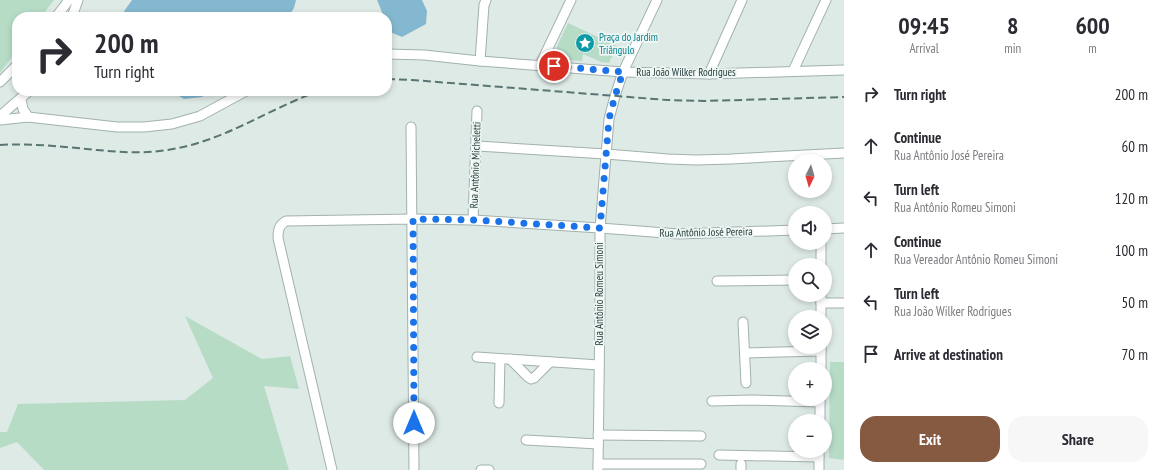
<!DOCTYPE html>
<html lang="en">
<head>
<meta charset="utf-8">
<style>
	body { margin:0; font-family:"PT Sans Narrow",sans-serif; background:#f7f7f7; color:#2b2b33; height:100vh; display:flex; flex-direction:column; font-size:15px; white-space:nowrap }
	* { box-sizing:border-box; margin:0 }
	p { font-size:13px; color:#7c7c81 }
	.icon { flex:none; width:22px; height:22px; fill:none; stroke:currentColor; stroke-width:2; stroke-linecap:round; stroke-linejoin:round }
	.map { position:relative; flex:1; overflow:hidden }
	.details { display:flex; flex-direction:column; background:#fff; width:320px }
	.details>* { flex:none }
	.banner { position:absolute; left:12px; top:12px; width:380px; height:84px; border-radius:16px; box-shadow:0 2px 6px #0003; background:#fff; color:#2b2b33; overflow:hidden }
	.needle { width:26px; rotate:185deg }
	.tools { position:absolute; left:788px; top:154px; display:grid; gap:8px }
	.tools a { display:grid; place-items:center; width:44px; height:44px; border-radius:50%; background:#fff; box-shadow:0 2px 6px #0003; font-size:20px }
	.pin { position:absolute; display:grid; place-items:center; width:34px; height:34px; color:#fff; margin:-17px; border:2px solid #fff; border-radius:50%; box-shadow:0 1px 4px #0007 }
	.me { position:absolute; width:44px; margin:-22px; rotate:0deg; stroke-linejoin:round; filter:drop-shadow(0 0 3px #0008) }
	.turn { display:flex; align-items:center; gap:14px; height:84px; padding:0 16px; font-size:18px }
	.turn .icon { width:52px; height:52px; stroke-width:2.5 }
	.turn b { display:block; font-size:28px; line-height:34px }
	.eta { display:flex; justify-content:space-evenly; align-items:center; height:68px; text-align:center }
	.eta b { font-size:24px; font-weight:600; line-height:28px }
	.primary-button { display:flex; gap:8px; margin-top:auto; padding:8px 16px }
	.primary-button a { flex:1; height:46px; border-radius:16px; background:#855a41; color:#fff; font-size:16px; font-weight:600; line-height:46px; text-align:center }
	.primary-button a+a { background:#f7f7f7; color:#2b2b33 }
	ul { padding:0; list-style:none }
	li { display:flex; align-items:center; gap:12px; height:52px; padding:0 16px }
	li div { flex:1 }
	li b { display:block; font-size:15px }
	li em { font-style:normal }
	main { display:flex; flex:1; min-height:0 }
	.map>svg:first-child { display:block }
	.green { fill:#b6dcc6 }
	.water { fill:#84b8d0 }
	.lines { fill:none; stroke-linecap:round; stroke-linejoin:round }
	.minor-casing { stroke:#a1b1ae; stroke-width:11 }
	.minor { stroke:#fff; stroke-width:9 }
	.rail { stroke:#597572; stroke-width:2; stroke-dasharray:8 4; stroke-linecap:butt }
	.route { stroke:#1a73e8; stroke-width:7; stroke-dasharray:0 12.6 }
	.labels { text-anchor:middle; dominant-baseline:central; stroke-width:3.5; stroke-linejoin:round; paint-order:stroke }
	.culture-label { font-size:11px; fill:#0d838f; stroke:#eef6f4; text-anchor:start }
	.street-label { font-size:11px; fill:#1f3937; stroke:#eef6f4 }
</style>
</head>
<body>
<main>
<div class="map">
<svg width="844" height="470" viewBox="0 0 844 470">
	<rect width="100%" height="100%" fill="#deeae6"/>
	<g class="green">
		<path d="M0,0H54L41,17H17V50L0,73Z"/>
		<path d="M568,23L617,46L609,63L601,62L583,54L582,61L551,59Z"/>
		<path d="M185,316L262,359L290,356L299,389L264,386L289,470H44L17,442L0,448V432H7L18,404L185,400L213,378Z"/>
		<path d="M830,362H844V460L829,458Z"/>
	</g>
	<g class="water">
		<path d="M132,0H296L294,8L288,17H120Z"/>
		<path d="M377,0H422L427,11L426,24L402,37L390,32L387,24V17H384Z"/>
		<path d="M171,91H212L202,97L184,99Z"/>
	</g>
	<g class="lines">
		<defs>
			<g id="minor">
				<path d="M56,17L69,0"/>
				<path d="M72,17L78,0"/>
				<path d="M387,54L424,55L480,61L623,72L709,74L844,70"/>
				<path d="M480,61L484,5L486,0"/>
				<path d="M540,65L571,0"/>
				<path d="M793,71L826,0"/>
				<path d="M709,74L742,0"/>
				<path d="M0,82L17,65"/>
				<path d="M21,99L23,109L28,117"/>
				<path d="M0,116L29,91"/>
				<path d="M0,120L28,117L117,127H144L172,124L200,116L246,91"/>
				<path d="M411,127L414,470"/>
				<path d="M477,146L606,154L668,159L696,160L731,159L844,153"/>
				<path d="M473,220L477,111"/>
				<path d="M825,229L844,228"/>
				<path d="M821,265V243"/>
				<path d="M717,281L795,280"/>
				<path d="M821,303H844"/>
				<path d="M821,317V295"/>
				<path d="M743,322L746,383"/>
				<path d="M745,353L821,351"/>
				<path d="M477,357L599,365"/>
				<path d="M510,359L528,377L531,379L534,378L550,362"/>
				<path d="M821,369V347"/>
				<path d="M712,401L751,400L820,402"/>
				<path d="M499,403L500,359"/>
				<path d="M820,421V399"/>
				<path d="M598,435L701,436"/>
				<path d="M526,440L598,444"/>
				<path d="M719,455L819,457"/>
				<path d="M598,464H701"/>
				<path d="M332,470L278,238C278,230 279,225 286,221L413,219L473,220L600,228L679,234L795,230"/>
				<path d="M481,470H489"/>
				<path d="M598,470L600,304V228L609,119L615,96L623,72L657,0"/>
				<path d="M741,470V464"/>
				<path d="M819,470V451"/>
			</g>
		</defs>
		<use href="#minor" class="minor-casing"/>
		<use href="#minor" class="minor"/>
		<g class="rail">
			<path d="M387,79L412,80L667,100L705,101L844,97"/>
			<path d="M0,145C32,143 65,147 97,150C120,152 143,154 167,150C223,142 266,110 319,91"/>
		</g>
	</g>
	<g class="lines">
		<path class="route" d="M414,423L413,219L474,220L600,228L609,119L615,96L623,72L554,66"/>
	</g>
	<defs>
		<symbol id="sight-disc" viewBox="-11 -11 22 22"><circle r="9.5" fill="#0f9aa8" stroke="#eef6f4"/><path d="M0-6L1.8-2.2L6-1.7L2.9 1.2L3.7 5.4L0 3.3L-3.7 5.4L-2.9 1.2L-6-1.7L-1.8-2.2Z" fill="#fff"/></symbol>
	</defs>
	<g fill-rule="evenodd">
		<use href="#sight-disc" x="574" y="32" width="22" height="22"/>
	</g>
	<g class="labels">
		<g class="culture-label">
			<text x="599" y="37">Praça do Jardim<tspan x="599" dy="13">Triângulo</tspan></text>
		</g>
		<g class="street-label">
			<text x="686" y="72">Rua João Wilker Rodrigues</text>
			<text transform="translate(475 165) rotate(-88)">Rua Antônio Micheletti</text>
			<text transform="translate(706 232) rotate(-1)">Rua Antônio José Pereira</text>
			<text transform="translate(599 294) rotate(-90)">Rua Antônio Romeu Simoni</text>
		</g>
	</g>
</svg>
<div class="tools">
<a><svg class="needle" viewBox="-14 -14 28 28"><path d="M0-13l5 13h-10z" fill="#e53935"/><path d="M0 13l5-13h-10z" fill="#7c7c81"/></svg></a>
<a><svg class="icon" aria-label="sound" viewBox="0 0 24 24"><path d="M4 9h4l5-4v14l-5-4H4zM17 9q2 3 0 6"/></svg></a>
<a><svg class="icon" aria-label="search" viewBox="0 0 24 24"><circle cx="10" cy="10" r="6"/><path d="M15 15l6 6"/></svg></a>
<a><svg class="icon" aria-label="layers" viewBox="0 0 24 24"><path d="M12 4l9 5-9 5-9-5zM3 14l9 5 9-5"/></svg></a>
<a>+</a>
<a>−</a>
</div>
<div class="pin" style="left:554px;top:66px;background:#d93025"><svg class="icon" aria-label="arrive" viewBox="0 0 24 24"><path d="M6 21V4h12l-3 4 3 4H6"/></svg></div>
<svg class="me" style="left:414px;top:423px" viewBox="-20 -20 40 40"><circle r="19" fill="#fff"/><path d="M0-13L10 11 0 6-10 11z" fill="#1a73e8"/></svg>
<div class="banner">
<div class="turn"><svg class="icon" aria-label="right" viewBox="0 0 24 24"><path d="M7 20v-9h11M14 6l5 5-5 5"/></svg><div><b>200 m</b>Turn right</div></div>
</div>
</div>
<section class="details">
<div class="eta">
<div><b>09:45</b><p>Arrival</p></div>
<div><b>8</b><p>min</p></div>
<div><b>600</b><p>m</p></div>
</div>
<ul>
<li><svg class="icon" aria-label="right" viewBox="0 0 24 24"><path d="M7 20v-9h11M14 6l5 5-5 5"/></svg><div><b>Turn right</b></div><em>200 m</em></li>
<li><svg class="icon" aria-label="ahead" viewBox="0 0 24 24"><path d="M12 20V5M6 11l6-6 6 6"/></svg><div><b>Continue</b><p>Rua Antônio José Pereira</p></div><em>60 m</em></li>
<li><svg class="icon" aria-label="left" viewBox="0 0 24 24"><path d="M17 20v-9H6M10 6l-5 5 5 5"/></svg><div><b>Turn left</b><p>Rua Antônio Romeu Simoni</p></div><em>120 m</em></li>
<li><svg class="icon" aria-label="ahead" viewBox="0 0 24 24"><path d="M12 20V5M6 11l6-6 6 6"/></svg><div><b>Continue</b><p>Rua Vereador Antônio Romeu Simoni</p></div><em>100 m</em></li>
<li><svg class="icon" aria-label="left" viewBox="0 0 24 24"><path d="M17 20v-9H6M10 6l-5 5 5 5"/></svg><div><b>Turn left</b><p>Rua João Wilker Rodrigues</p></div><em>50 m</em></li>
<li><svg class="icon" aria-label="arrive" viewBox="0 0 24 24"><path d="M6 21V4h12l-3 4 3 4H6"/></svg><div><b>Arrive at destination</b></div><em>70 m</em></li>
</ul>
<div class="primary-button"><a>Exit</a><a>Share</a></div>
</section>
</main>
</body>
</html>
